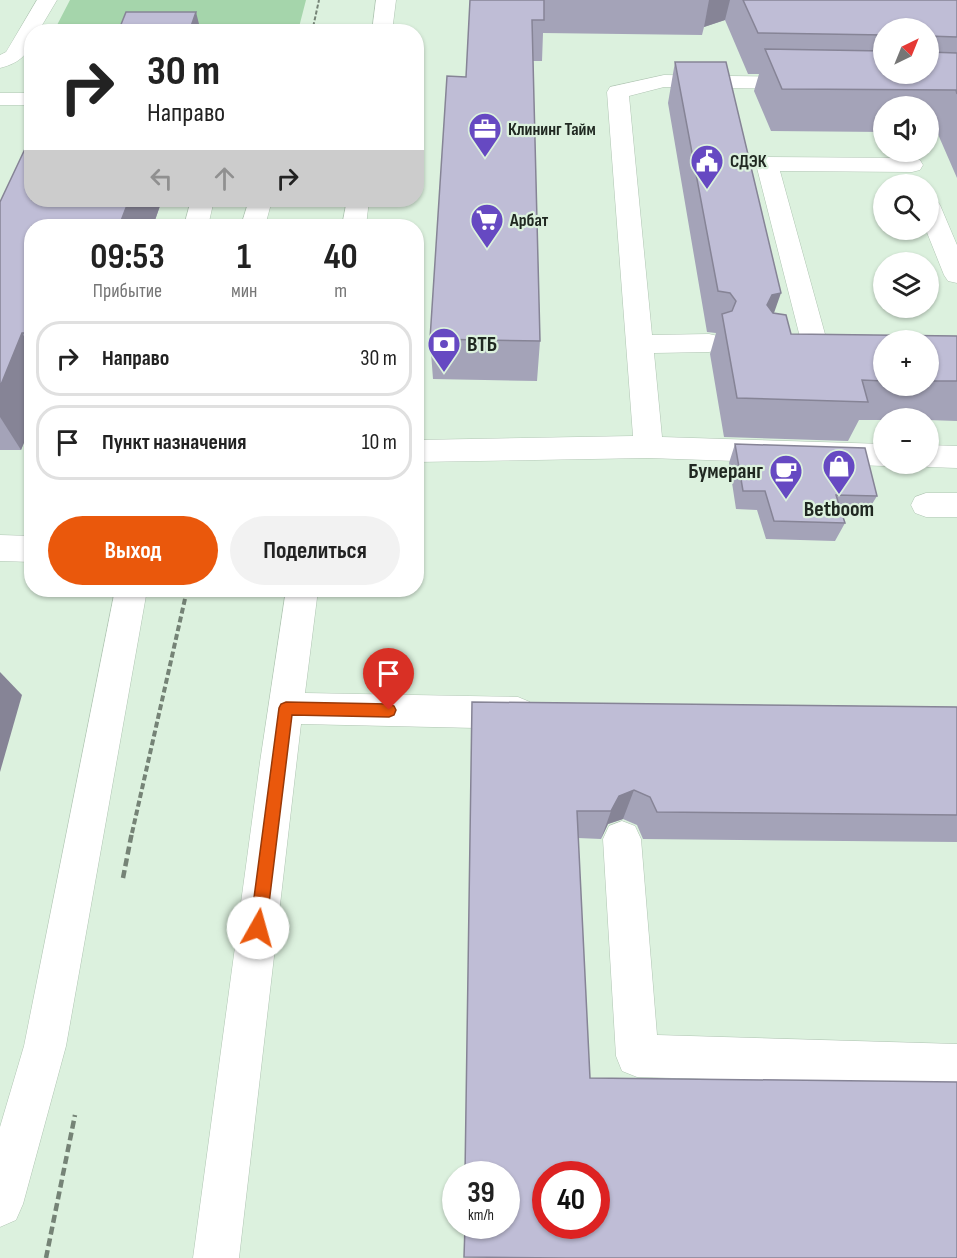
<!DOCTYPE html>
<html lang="ru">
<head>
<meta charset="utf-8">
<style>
	body { margin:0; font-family:"Sofia Sans Condensed",sans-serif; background:#f2f2f2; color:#222; height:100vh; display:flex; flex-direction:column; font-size:22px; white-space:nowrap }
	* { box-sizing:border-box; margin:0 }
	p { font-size:20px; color:#767676 }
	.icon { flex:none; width:33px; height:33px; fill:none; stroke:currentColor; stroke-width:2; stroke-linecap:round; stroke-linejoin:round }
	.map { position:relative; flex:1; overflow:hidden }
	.sheet { position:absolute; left:24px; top:219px; width:400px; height:378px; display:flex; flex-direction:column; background:#fff; border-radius:24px; box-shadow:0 2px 4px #0004 }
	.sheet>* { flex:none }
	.top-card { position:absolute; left:24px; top:24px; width:400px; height:183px; border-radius:24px; box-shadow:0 2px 4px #0004; background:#fff; color:#222; overflow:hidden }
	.needle { width:39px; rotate:43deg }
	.controls { position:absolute; left:873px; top:18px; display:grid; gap:12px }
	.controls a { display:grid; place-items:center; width:66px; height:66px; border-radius:50%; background:#fff; box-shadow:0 2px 4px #0004; font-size:30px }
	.speed { position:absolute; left:442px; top:1161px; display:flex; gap:12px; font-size:30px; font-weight:700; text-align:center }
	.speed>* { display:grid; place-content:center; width:78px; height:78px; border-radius:50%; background:#fff; box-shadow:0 2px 4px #0004; line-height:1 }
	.speed small { font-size:15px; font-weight:400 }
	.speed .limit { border:9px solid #d22; background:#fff; color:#111 }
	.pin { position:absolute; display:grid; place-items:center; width:51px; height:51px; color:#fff; margin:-62px -26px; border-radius:50% 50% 50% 0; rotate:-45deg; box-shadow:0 0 6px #0007 }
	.pin .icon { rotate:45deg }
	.me { position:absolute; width:66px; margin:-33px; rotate:7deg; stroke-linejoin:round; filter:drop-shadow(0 0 4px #0008) }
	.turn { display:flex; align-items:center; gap:21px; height:126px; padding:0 24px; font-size:27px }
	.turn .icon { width:78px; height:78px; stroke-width:2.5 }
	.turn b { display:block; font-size:42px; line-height:51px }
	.lanes { display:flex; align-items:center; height:57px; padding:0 24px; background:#0003; justify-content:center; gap:30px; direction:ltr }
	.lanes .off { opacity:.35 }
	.eta { display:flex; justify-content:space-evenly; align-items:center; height:102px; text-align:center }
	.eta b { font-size:36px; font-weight:700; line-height:42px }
	.action { display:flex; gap:12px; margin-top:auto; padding:12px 24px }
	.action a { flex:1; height:69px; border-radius:36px; background:#ea580c; color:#fff; font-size:24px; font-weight:700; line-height:69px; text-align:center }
	.action a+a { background:#f2f2f2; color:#222 }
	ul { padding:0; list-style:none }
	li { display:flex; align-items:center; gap:18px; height:75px; margin:0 12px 9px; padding:0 12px; border:3px solid #e0e0e0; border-radius:24px }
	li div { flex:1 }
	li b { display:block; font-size:22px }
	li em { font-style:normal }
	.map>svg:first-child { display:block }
	.green { fill:#a5d5ab }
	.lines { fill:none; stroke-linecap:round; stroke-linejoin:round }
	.minor-casing { stroke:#b0c5b3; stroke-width:1 }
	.path-far2 { stroke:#758376; stroke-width:2; stroke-dasharray:4 2; stroke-linecap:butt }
	.path-far1 { stroke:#758376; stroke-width:4; stroke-dasharray:6 3; stroke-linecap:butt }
	.path { stroke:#758376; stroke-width:4.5; stroke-dasharray:8 4; stroke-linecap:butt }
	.minor { fill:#fff; fill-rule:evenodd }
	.wall { fill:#a4a3b8; fill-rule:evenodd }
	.shaded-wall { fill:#868496 }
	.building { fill:#bfbdd6; stroke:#868496; stroke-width:1.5; fill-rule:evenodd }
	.route { fill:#ea580c; stroke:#983908; stroke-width:1.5 }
	.labels { text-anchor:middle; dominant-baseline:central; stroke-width:4.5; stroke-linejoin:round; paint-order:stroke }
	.far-poi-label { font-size:18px; font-weight:bold; fill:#202821; stroke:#dcf1de; text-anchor:start }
	.poi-label { font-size:22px; font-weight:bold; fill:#202821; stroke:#dcf1de; text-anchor:start }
</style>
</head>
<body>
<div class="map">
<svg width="957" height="1258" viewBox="0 0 957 1258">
	<rect width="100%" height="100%" fill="#dcf1de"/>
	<path class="green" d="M70,0H306L298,31L243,32V30L56,27Z"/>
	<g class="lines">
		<defs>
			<g id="minor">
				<path d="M37,0H57L38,32H32C32,53 20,63 0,68V55L6,52Z"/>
				<path d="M376,0H396L392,32H372Z"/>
				<path d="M664,75L802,77L809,79L813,83L809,87L802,89L664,87L629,96L652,335L709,334L718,336L722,343L718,350L709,352L654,353L662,437L884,444V464H892L884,466L648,458L417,462V440L633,436L607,92L610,87Z"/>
				<rect x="0" y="93" width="32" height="12"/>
				<path d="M767,157L912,158L920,160L923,165L920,170L912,172L780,171L828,345L824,352L815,354L806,352L802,345L756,164L759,159Z"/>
				<path d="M928,198L936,200L940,205L957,245V283L948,281L944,275L926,230H928Z"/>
				<path d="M191,200H214L208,226H184Z"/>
				<path d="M249,200H272L265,226H241Z"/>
				<path d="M347,200H369L366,226H342Z"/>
				<path d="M928,445L957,446V468L928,467L918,464H928Z"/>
				<path d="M926,493H957V517H926L915,513L911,505L915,497Z"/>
				<path d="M0,535L32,536V562L0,561Z"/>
				<path d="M115,590H147L66,1046L23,1204L16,1220L0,1227V1127L24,1046Z"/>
				<path d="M286,590H318L305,693L518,697L530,702L535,713L530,724L518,729L301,724L239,1258H193L260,762Z"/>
				<path d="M622,821L635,826L641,839L657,1035L957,1044V1086L637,1077L622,1071L616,1056L603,839L609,826Z"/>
			</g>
		</defs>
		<use href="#minor" class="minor-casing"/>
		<path class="path-far2" d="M312,32L319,0"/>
		<path class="path-far1" d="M132,833L187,590"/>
		<g class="path">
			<path d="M123,878L132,832"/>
			<path d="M46,1258L75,1115"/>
		</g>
		<use href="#minor" class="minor"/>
	</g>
	<g class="wall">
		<path d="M470,0H957V178L937,132H928V106H884V132L771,131L754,91L759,74H748L725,20L704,27L702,35L543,33L542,61H533L540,341L537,381L433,379L430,339L466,77ZM884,28H928V74H884Z"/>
		<path d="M675,62L774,313L791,334L957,336V421L928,420V418H884V420H859L848,441L724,437L710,354L716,333L707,332L668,103ZM884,340H928V386H884Z"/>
		<path d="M32,200H162L153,226H32V423L21,450H0V202Z"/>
		<path d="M735,444L877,496L866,514H842L845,523L835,541L766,539L757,510L736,509L729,463Z"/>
		<path d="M472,702L957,707V842L643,839L637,825L623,819L608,824L601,839L578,838L566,1258Z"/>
	</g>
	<g class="shaded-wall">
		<path d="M709,0H730L725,20L704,27Z"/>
		<path d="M196,12L201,32H189Z"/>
		<path d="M129,200H162L153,226H119Z"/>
		<path d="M781,293L767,333V305L772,295Z"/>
		<path d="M22,333L32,350V423L21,450L0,417V387Z"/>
		<path d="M0,672L22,695L0,772Z"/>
		<path d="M634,790L623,819L608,824L601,839L611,811L619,796Z"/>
	</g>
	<g class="building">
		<path d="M470,0H544V20H532L540,341L430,339L447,76L466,77Z"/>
		<path d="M743,0H957V37L928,36V28H884V35L758,33Z"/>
		<path d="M126,12H196L189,32H118Z"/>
		<path d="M765,49L884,51V74H928V52L957,53V94L956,90L782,89Z"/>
		<path d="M675,62H726L781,293L772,295L767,305L773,313L786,315L791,334L957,336V381H928V340H884V381L862,380L868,402L737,398L722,314L732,311L736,301L730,293L718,291Z"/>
		<path d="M32,134V200H129L119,226H32V333H22L0,387V202Z"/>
		<path d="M735,444L865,448L877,496L836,495L845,523L774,521L765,491H743Z"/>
		<path d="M472,702L957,707V815L657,812L650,797L634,790L619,796L611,811H577L590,1078L957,1082V1258H566L464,1257L465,1226H507V1174H465ZM546,1174H597V1226H546Z"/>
	</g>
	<path class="route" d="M286,702L389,704L394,706L396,710L394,715L389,717L292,715L266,928L263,933L258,936L252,933L250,928L279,708L281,704Z"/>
	<defs>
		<symbol id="office-pin" viewBox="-11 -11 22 30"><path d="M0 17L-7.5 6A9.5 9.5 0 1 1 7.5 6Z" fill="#6649c2" stroke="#dcf1de"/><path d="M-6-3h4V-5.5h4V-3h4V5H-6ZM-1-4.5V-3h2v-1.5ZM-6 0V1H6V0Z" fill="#fff"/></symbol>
		<symbol id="civic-pin" viewBox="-11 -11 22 30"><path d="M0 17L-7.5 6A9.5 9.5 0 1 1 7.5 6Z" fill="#6649c2" stroke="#dcf1de"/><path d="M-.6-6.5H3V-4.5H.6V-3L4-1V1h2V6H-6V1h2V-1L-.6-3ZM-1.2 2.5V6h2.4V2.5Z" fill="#fff"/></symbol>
		<symbol id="supermarket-pin" viewBox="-11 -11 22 30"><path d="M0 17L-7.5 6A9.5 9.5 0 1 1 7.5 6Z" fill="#6649c2" stroke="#dcf1de"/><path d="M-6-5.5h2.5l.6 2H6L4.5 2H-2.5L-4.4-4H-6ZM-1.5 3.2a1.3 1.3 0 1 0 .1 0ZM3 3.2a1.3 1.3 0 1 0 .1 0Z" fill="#fff"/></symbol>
		<symbol id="bank-pin" viewBox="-11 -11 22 30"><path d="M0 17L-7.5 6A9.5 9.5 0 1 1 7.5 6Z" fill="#6649c2" stroke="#dcf1de"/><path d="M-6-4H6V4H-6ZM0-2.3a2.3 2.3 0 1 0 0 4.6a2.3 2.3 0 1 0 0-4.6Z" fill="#fff"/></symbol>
		<symbol id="shop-pin" viewBox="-11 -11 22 30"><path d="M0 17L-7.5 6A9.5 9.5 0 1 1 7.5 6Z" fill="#6649c2" stroke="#dcf1de"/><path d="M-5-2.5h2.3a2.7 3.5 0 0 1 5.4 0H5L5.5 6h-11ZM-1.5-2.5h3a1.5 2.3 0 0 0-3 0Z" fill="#fff"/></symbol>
		<symbol id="cafe-pin" viewBox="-11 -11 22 30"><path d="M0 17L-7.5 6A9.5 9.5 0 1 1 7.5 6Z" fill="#6649c2" stroke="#dcf1de"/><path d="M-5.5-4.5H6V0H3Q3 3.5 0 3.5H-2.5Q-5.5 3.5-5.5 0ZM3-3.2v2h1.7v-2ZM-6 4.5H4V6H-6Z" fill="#fff"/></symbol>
	</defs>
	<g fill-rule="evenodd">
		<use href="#office-pin" x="466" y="110" width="38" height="52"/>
		<use href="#civic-pin" x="688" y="142" width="38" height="52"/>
		<use href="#supermarket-pin" x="468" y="201" width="38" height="52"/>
		<use href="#bank-pin" x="425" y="325" width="38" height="52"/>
		<use href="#shop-pin" x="820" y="447" width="38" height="52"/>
		<use href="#cafe-pin" x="767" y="452" width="38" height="52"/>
	</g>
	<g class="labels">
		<g class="far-poi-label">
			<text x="508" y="129">Клининг Тайм</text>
			<text x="730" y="161">СДЭК</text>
			<text x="510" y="220">Арбат</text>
		</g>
		<g class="poi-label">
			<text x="467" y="344">ВТБ</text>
			<text x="763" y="471" text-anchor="end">Бумеранг</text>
			<text x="839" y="509" text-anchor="middle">Betboom</text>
		</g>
	</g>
</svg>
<div class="controls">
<a><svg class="needle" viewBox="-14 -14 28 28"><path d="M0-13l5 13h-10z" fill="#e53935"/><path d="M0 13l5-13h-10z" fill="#767676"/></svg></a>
<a><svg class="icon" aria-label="sound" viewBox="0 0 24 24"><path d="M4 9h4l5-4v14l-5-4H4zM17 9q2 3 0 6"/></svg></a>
<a><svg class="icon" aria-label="search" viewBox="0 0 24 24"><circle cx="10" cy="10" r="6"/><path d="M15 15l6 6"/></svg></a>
<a><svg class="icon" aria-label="layers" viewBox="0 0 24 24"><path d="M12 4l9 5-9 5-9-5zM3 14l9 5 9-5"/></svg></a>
<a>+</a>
<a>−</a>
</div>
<div class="speed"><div>39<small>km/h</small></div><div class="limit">40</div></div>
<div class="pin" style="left:389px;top:710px;background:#d93025"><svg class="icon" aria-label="arrive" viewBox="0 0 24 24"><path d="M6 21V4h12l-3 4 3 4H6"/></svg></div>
<svg class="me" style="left:258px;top:928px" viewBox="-20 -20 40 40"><circle r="19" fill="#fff"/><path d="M0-13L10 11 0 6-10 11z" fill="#ea580c"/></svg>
<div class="top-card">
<div class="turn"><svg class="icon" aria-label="right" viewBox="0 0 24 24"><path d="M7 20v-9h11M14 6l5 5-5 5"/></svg><div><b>30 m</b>Направо</div></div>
<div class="lanes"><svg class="icon off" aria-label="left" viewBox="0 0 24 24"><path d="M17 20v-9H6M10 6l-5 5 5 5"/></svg><svg class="icon off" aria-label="ahead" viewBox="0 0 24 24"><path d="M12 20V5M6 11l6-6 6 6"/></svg><svg class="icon" aria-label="right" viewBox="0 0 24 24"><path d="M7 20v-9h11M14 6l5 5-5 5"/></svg></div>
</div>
<section class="sheet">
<div class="eta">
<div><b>09:53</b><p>Прибытие</p></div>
<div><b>1</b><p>мин</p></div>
<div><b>40</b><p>m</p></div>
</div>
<ul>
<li><svg class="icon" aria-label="right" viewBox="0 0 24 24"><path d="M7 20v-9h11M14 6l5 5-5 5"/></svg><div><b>Направо</b></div><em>30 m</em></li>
<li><svg class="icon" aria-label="arrive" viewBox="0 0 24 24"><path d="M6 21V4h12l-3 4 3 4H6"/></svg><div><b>Пункт назначения</b></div><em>10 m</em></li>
</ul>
<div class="action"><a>Выход</a><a>Поделиться</a></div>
</section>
</div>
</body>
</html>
